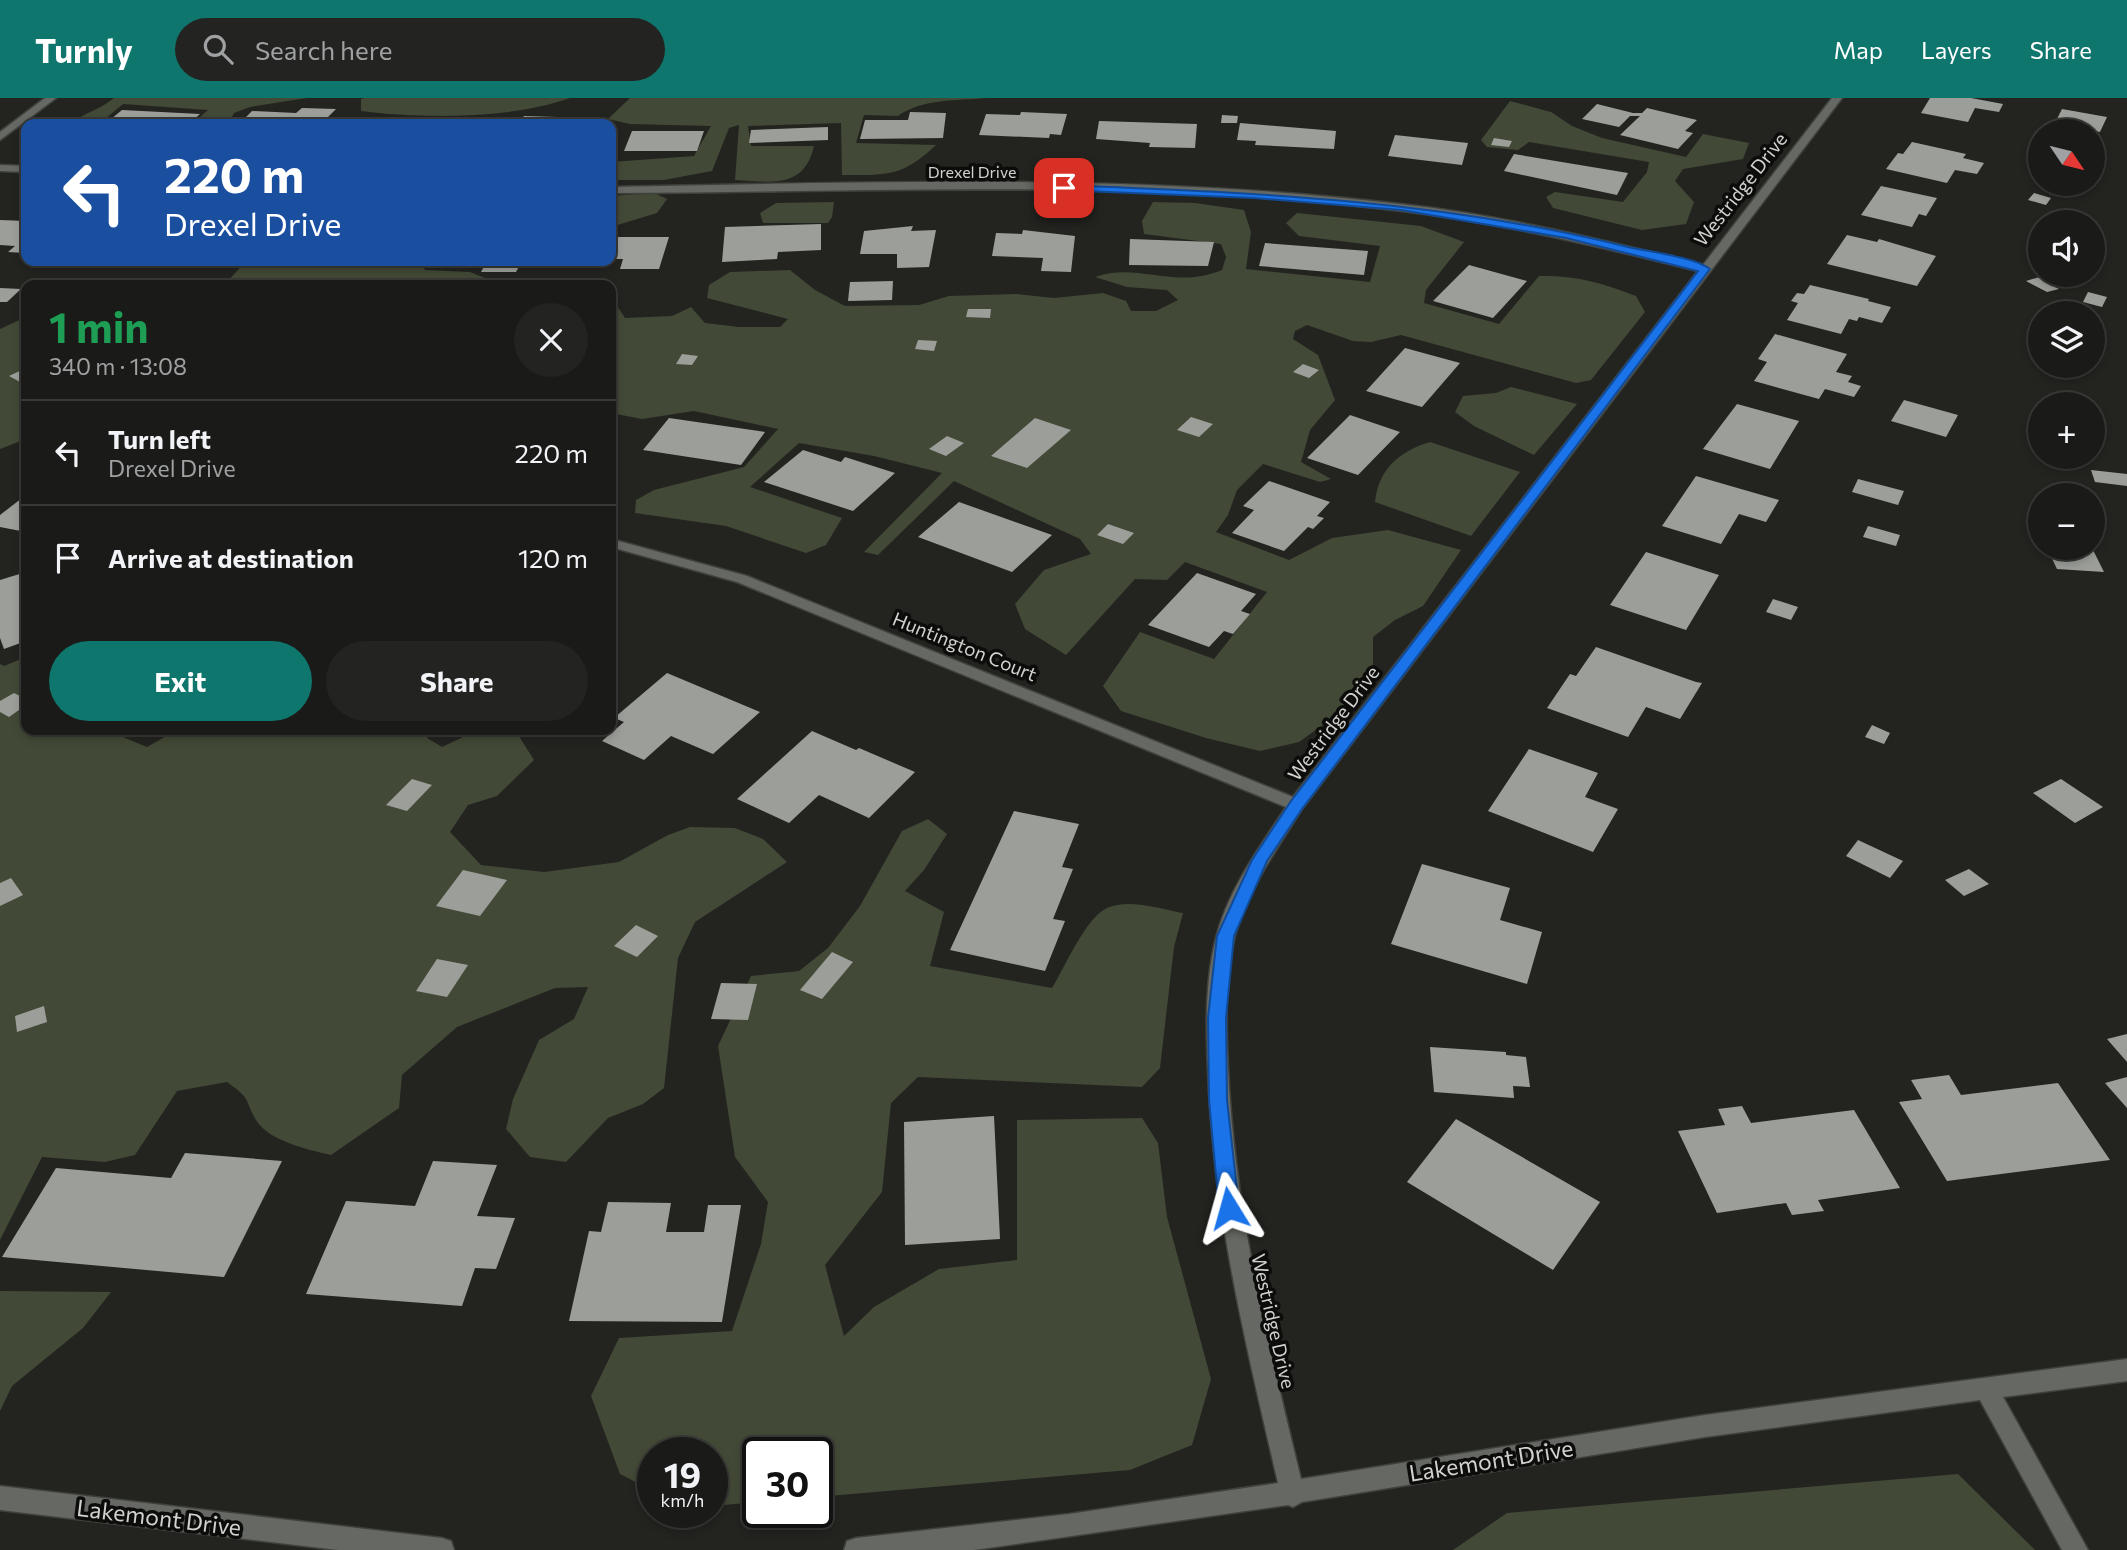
<!DOCTYPE html>
<html lang="en">
<head>
<meta charset="utf-8">
<style>
	body { margin:0; font-family:Commissioner,sans-serif; background:#232421; color:#f1f3f6; height:100vh; display:flex; flex-direction:column; font-size:26px; white-space:nowrap }
	* { box-sizing:border-box; margin:0 }
	p { font-size:23px; color:#9fa1a2 }
	.icon { flex:none; width:38px; height:38px; fill:none; stroke:currentColor; stroke-width:2; stroke-linecap:round; stroke-linejoin:round }
	.map { position:relative; flex:1; overflow:hidden }
	.panel { position:absolute; left:21px; top:182px; width:595px; height:455px; display:flex; flex-direction:column; background:#1a1b18; border-radius:14px; box-shadow:0 4px 10px #0003,0 0 0 2px #383937 }
	.panel>* { flex:none }
	.banner { position:absolute; left:21px; top:21px; width:595px; height:147px; border-radius:14px; box-shadow:0 4px 10px #0003,0 0 0 2px #383937; background:#1a4fa0; color:#fff; overflow:hidden }
	.needle { width:46px; rotate:125deg }
	.buttons { position:absolute; left:2028px; top:21px; display:grid; gap:14px }
	.buttons a { display:grid; place-items:center; width:77px; height:77px; border-radius:50%; background:#1a1b18; box-shadow:0 4px 10px #0003,0 0 0 2px #383937; font-size:35px }
	.speed { position:absolute; left:637px; top:1339px; display:flex; gap:14px; font-size:35px; font-weight:700; text-align:center }
	.speed>* { display:grid; place-content:center; width:91px; height:91px; border-radius:50%; background:#1a1b18; box-shadow:0 4px 10px #0003,0 0 0 2px #383937; line-height:1 }
	.speed small { font-size:18px; font-weight:400 }
	.speed .limit { border:4px solid #111; border-radius:10px; background:#fff; color:#111 }
	.pin { position:absolute; display:grid; place-items:center; width:60px; height:60px; color:#fff; margin:-30px; border-radius:14px; box-shadow:0 4px 10px #0006 }
	.me { position:absolute; width:77px; margin:-38px; rotate:352deg; stroke-linejoin:round; filter:drop-shadow(0 0 5px #0008) }
	.turn { display:flex; align-items:center; gap:24px; height:147px; padding:0 28px; font-size:32px }
	.turn .icon { width:91px; height:91px; stroke-width:2.5 }
	.turn b { display:block; font-size:49px; line-height:60px }
	.round { display:grid; place-items:center; flex:none; width:74px; height:74px; border-radius:37px; background:#232421 }
	.headline { display:flex; align-items:center; justify-content:space-between; height:119px; padding:0 28px }
	h1 { font-size:42px; font-weight:700; line-height:52px; color:#1e9e55 }
	.action { display:flex; gap:14px; margin-top:auto; padding:14px 28px }
	.action a { flex:1; height:80px; border-radius:42px; background:#0f766e; color:#fff; font-size:28px; font-weight:700; line-height:80px; text-align:center }
	.action a+a { background:#232421; color:#f1f3f6 }
	ul { padding:0; list-style:none }
	li { display:flex; align-items:center; gap:21px; height:105px; padding:0 28px; border-top:2px solid #383937 }
	li div { flex:1 }
	li b { display:block; font-size:26px }
	li em { font-style:normal }
	header { display:flex; align-items:center; gap:42px; box-sizing:border-box; height:98px; padding:0 35px; background:#0f766e; color:#fff }
	header strong { font-size:33px }
	nav { display:flex; gap:38px; margin-inline-start:auto; font-size:24px }
	.search { width:490px; height:63px; background:#232421; display:flex; align-items:center; gap:18px; box-sizing:border-box; padding:0 24px; border-radius:38px; color:#9fa1a2; font-size:26px }
	.map>svg:first-child { display:block }
	.green { fill:#424936 }
	.building { fill:#9c9f99 }
	.lines { fill:none; stroke-linecap:round; stroke-linejoin:round }
	.minor-casing { stroke:#3f413c; stroke-width:3 }
	.minor { fill:#666863; fill-rule:evenodd }
	.route { fill:#1a73e8; stroke:#114b97; stroke-width:2 }
	.labels { text-anchor:middle; dominant-baseline:central; stroke-width:7; stroke-linejoin:round; paint-order:stroke }
	.far-street-label { font-size:16px; fill:#d1d2cf; stroke:#0c0d0b }
	.street-label { font-size:19px; fill:#d1d2cf; stroke:#0c0d0b }
	.near-street-label { font-size:23px; fill:#d1d2cf; stroke:#0c0d0b }
</style>
</head>
<body>
<header>
<strong>Turnly</strong>
<div class="search"><svg class="icon" aria-label="search" viewBox="0 0 24 24"><circle cx="10" cy="10" r="6"/><path d="M15 15l6 6"/></svg>Search here</div>
<nav><a>Map</a><a>Layers</a><a>Share</a></nav>
</header>
<div class="map">
<svg width="2127" height="1452" viewBox="0 0 2127 1452">
	<rect width="100%" height="100%" fill="#232420"/>
	<g class="green">
		<path d="M114,0H307L250,9L234,15L228,26H192L208,12L123,6L99,26H70C84,15 101,11 114,0Z"/>
		<path d="M364,0H570C512,21 422,21 361,13V1Z"/>
		<path d="M630,0H987C957,3 923,0 898,18L864,17L856,45L936,47C902,79 888,77 842,77L841,25L748,28L751,48H814C804,91 773,84 735,82L739,27L729,30L712,73L664,82H611V64L694,58L711,28L630,26L608,21Z"/>
		<path d="M1510,3L1551,14L1572,28L1602,40L1686,59L1703,36L1749,45L1743,61L1683,71L1675,83L1694,104L1686,126L1642,132L1553,110L1546,99L1555,94L1623,104L1647,74L1649,64L1529,44L1518,52L1487,49L1481,42Z"/>
		<path d="M654,95L667,101L657,115L611,129V98Z"/>
		<path d="M834,104L832,119L828,125H763L760,115L776,105Z"/>
		<path d="M1153,104L1195,105L1244,112L1251,134L1246,171L1370,184L1380,148L1299,138L1286,125L1297,115L1421,128L1464,144L1426,192L1424,205L1499,226L1539,178C1575,177 1603,185 1636,198L1645,214L1591,282L1576,285L1401,237L1371,244L1353,243L1307,227L1295,233L1293,241L1318,257L1335,302L1310,332L1301,364L1331,381L1320,384L1263,366L1237,392L1228,417L1216,434L1289,462L1332,440L1388,432L1461,452L1423,508L1395,522L1373,539V566L1365,582L1334,619L1299,644L1260,653L1206,640L1121,613L1103,588L1140,534L1214,561L1267,494L1185,464L1167,482L1135,481L1066,557L1025,531L1015,506L1044,472L1091,456L1080,441L954,383L878,457L864,454L942,375L874,358L799,345L750,389L842,420L826,447L806,455L726,428L635,415L636,402L654,392L744,369L778,331L694,313L642,321L611,315V203H614L625,220L672,218L691,209L705,225L739,229H780L788,221L707,200L709,187L730,174L790,172L815,192L845,208L919,207L949,198L1016,196L1054,200L1103,195L1126,203L1131,213H1156L1178,202L1167,192L1127,189L1095,179C1139,164 1172,192 1222,172L1226,159L1221,146L1144,136L1142,123Z"/>
		<path d="M246,163H420L425,172L470,174L490,182L520,187H219L228,183Z"/>
		<path d="M26,219V341L0,351V231Z"/>
		<path d="M1511,289L1577,306L1534,357L1474,328L1455,314L1463,298L1496,295Z"/>
		<path d="M1430,344L1520,374L1471,438L1375,404C1378,371 1400,353 1430,344Z"/>
		<path d="M26,559V632H106L147,649L177,632H432L427,640L442,649L478,632H515L534,662L497,698L468,707L450,734L481,767L544,774L619,764L668,737L690,729L735,730L763,741L787,764L695,824L678,860L664,990L643,1006L608,1020L566,1064L530,1059L506,1031L513,1001L539,942L574,921L588,889L555,890L457,929L402,977L399,1010L331,1057C310,1052 268,1043 256,1022C243,999 252,1002 227,984L177,993L135,1057L105,1064L42,1059L0,1142V566L4,568Z"/>
		<path d="M928,721L947,736L924,772L905,793L944,814L930,868L1052,890C1065,869 1086,819 1107,810C1128,800 1162,811 1183,815L1174,849L1160,970L1142,989L918,979L891,1005L882,1094L825,1167L844,1238L874,1209L939,1171L1017,1162V1022L1142,1020L1158,1045L1167,1119L1211,1281L1192,1347L1130,1372L817,1399V1354H758V1404L712,1408V1354H653V1393L620,1376L591,1298L619,1240L732,1233L761,1146L768,1104L735,1059L718,948L751,878L799,873L828,850L860,808L902,733Z"/>
		<path d="M0,1193L111,1194L83,1230L12,1288L0,1313Z"/>
		<path d="M1958,1376L2035,1452H1453L1507,1415Z"/>
	</g>
	<g class="building">
		<path d="M1930,0H1971L2003,6L1999,14L1975,10L1968,24L1921,15Z"/>
		<path d="M1597,6L1633,15H1642L1647,10L1697,22L1685,33L1693,35L1678,51L1620,37L1640,18H1630L1619,29L1582,21Z"/>
		<path d="M302,10L336,11L321,26H239L252,13L296,15Z"/>
		<path d="M2062,11L2107,19L2100,34L2055,25Z"/>
		<path d="M122,12L200,16L189,26H105Z"/>
		<path d="M910,14L946,15L943,40L860,41L865,22H908Z"/>
		<path d="M1021,14L1067,16L1061,37L1050,36L1049,40L979,37L986,16L1020,17Z"/>
		<path d="M1222,17L1238,18L1237,25H1221Z"/>
		<path d="M524,18L590,20L586,26H482L486,21L520,23Z"/>
		<path d="M366,21L442,24V26H362Z"/>
		<path d="M1099,23L1197,26L1195,50L1149,49L1150,45L1096,41Z"/>
		<path d="M1240,25L1336,33L1334,51L1255,47L1256,43L1237,42Z"/>
		<path d="M828,29V42L749,45L751,32Z"/>
		<path d="M632,33H704L697,53H624Z"/>
		<path d="M1395,37L1468,45L1462,67L1388,58Z"/>
		<path d="M1494,40L1512,43L1509,49L1491,47Z"/>
		<path d="M1912,44L1966,56L1963,60L1984,65L1977,76L1955,72L1947,85L1886,71L1898,55L1903,56Z"/>
		<path d="M1514,56L1628,75L1617,97L1504,73Z"/>
		<path d="M1881,88L1937,100L1926,118L1919,116L1912,129L1861,117Z"/>
		<path d="M2034,95L2051,100L2046,107L2028,102Z"/>
		<path d="M0,122L26,123V155L8,154L15,148L0,147Z"/>
		<path d="M821,126V152L778,154L777,161L722,164L725,129Z"/>
		<path d="M913,128L911,133L936,132L929,169L897,170V156H860L864,133Z"/>
		<path d="M1023,132L1075,138L1071,174L1041,173L1043,160L992,158L996,135L1022,136Z"/>
		<path d="M1847,137L1877,144L1879,141L1936,158L1917,188L1827,166Z"/>
		<path d="M611,139H669L659,171H620L623,161H611Z"/>
		<path d="M1130,141L1214,144L1208,168L1129,167Z"/>
		<path d="M1265,145L1368,153L1364,177L1259,168Z"/>
		<path d="M487,163H522L516,174H481Z"/>
		<path d="M1469,167L1527,183L1493,220L1433,203Z"/>
		<path d="M2046,177L2060,184L2051,187L2059,191L2047,194L2026,183Z"/>
		<path d="M893,183L892,202L848,203L850,184Z"/>
		<path d="M1810,187L1869,201L1868,203L1891,209L1882,225L1859,219L1857,223L1849,221L1841,236L1787,222L1798,205L1791,203L1797,195L1804,196Z"/>
		<path d="M0,190L21,191L7,204H0Z"/>
		<path d="M2088,194L2107,199L2102,209L2083,204Z"/>
		<path d="M968,211H991L990,220L966,219Z"/>
		<path d="M1775,236L1847,256L1836,274L1852,278L1848,284L1861,288L1854,299L1825,291L1819,301L1754,283L1767,264L1758,261Z"/>
		<path d="M918,242L937,243L934,253L915,251Z"/>
		<path d="M1405,250L1460,265L1422,309L1366,293Z"/>
		<path d="M682,256L698,258L692,267L676,266Z"/>
		<path d="M1303,266L1319,272L1309,280L1293,274Z"/>
		<path d="M26,270V282L20,284L9,278Z"/>
		<path d="M1904,302L1958,317L1946,339L1891,323Z"/>
		<path d="M1737,306L1799,323L1770,371L1703,351Z"/>
		<path d="M1350,317L1400,334L1358,377L1307,360Z"/>
		<path d="M1191,319L1213,326L1199,339L1177,332Z"/>
		<path d="M669,320L765,334L741,367L643,352Z"/>
		<path d="M1035,320L1071,332L1027,370L991,358Z"/>
		<path d="M947,338L964,345L946,358L929,351Z"/>
		<path d="M803,352L841,364L845,359L895,375L853,413L764,384Z"/>
		<path d="M2091,372L2127,376V388L2095,384Z"/>
		<path d="M1696,378L1779,402L1766,424L1739,416L1721,446L1662,428Z"/>
		<path d="M1858,381L1904,393L1898,407L1852,394Z"/>
		<path d="M1269,383L1330,404L1317,418L1324,420L1313,431L1308,429L1284,453L1232,435L1254,412L1243,408Z"/>
		<path d="M26,397V434L0,429V417Z"/>
		<path d="M959,404L1052,437L1012,474L918,439Z"/>
		<path d="M1108,426L1134,435L1123,446L1097,437Z"/>
		<path d="M1868,428L1900,437L1896,448L1863,439Z"/>
		<path d="M2047,450H2092L2104,474L2057,471Z"/>
		<path d="M1646,454L1719,477L1686,532L1610,507Z"/>
		<path d="M26,474V543L4,551L0,540V482Z"/>
		<path d="M1197,475L1256,496L1241,513L1250,516L1233,536L1224,533L1209,549L1148,527Z"/>
		<path d="M1773,501L1798,509L1791,522L1766,514Z"/>
		<path d="M1596,549L1696,584L1702,585L1680,621L1646,609L1628,639L1547,610L1570,576L1576,578Z"/>
		<path d="M667,575L760,614L713,656L671,638L644,662L602,643L624,624L614,620Z"/>
		<path d="M14,595L26,601V607L9,619L0,614V603Z"/>
		<path d="M1872,627L1890,635L1884,646L1865,639Z"/>
		<path d="M812,633L856,652L859,650L915,674L869,720L819,697L789,725L737,701Z"/>
		<path d="M1529,651L1598,675L1585,699L1618,711L1593,754L1488,713Z"/>
		<path d="M412,681L432,687L407,713L386,707Z"/>
		<path d="M2061,681L2103,709L2075,725L2033,695Z"/>
		<path d="M1014,713L1079,726L1062,769L1073,771L1053,821L1065,823L1045,873L950,852Z"/>
		<path d="M1858,742L1903,763L1890,780L1846,758Z"/>
		<path d="M1422,766L1510,790L1500,822L1542,834L1527,886L1391,846Z"/>
		<path d="M1969,771L1989,786L1964,798L1945,782Z"/>
		<path d="M463,772L507,782L480,818L436,808Z"/>
		<path d="M11,780L23,797L0,808V785Z"/>
		<path d="M636,827L658,838L637,859L614,848Z"/>
		<path d="M832,854L853,864L822,901L800,892Z"/>
		<path d="M437,861L468,867L447,899L416,893Z"/>
		<path d="M721,885L757,886L748,922L711,921Z"/>
		<path d="M44,908L47,924L17,934L15,918Z"/>
		<path d="M2127,936V964L2107,941Z"/>
		<path d="M1430,949L1506,954V957L1526,959L1530,989L1513,988L1514,1000L1434,994Z"/>
		<path d="M1949,977L1961,997L2058,985L2110,1062L1947,1083L1899,1004L1922,1001L1911,982Z"/>
		<path d="M2127,979V1010L2105,985Z"/>
		<path d="M1742,1008L1751,1025L1854,1012L1900,1090L1818,1102L1824,1113L1792,1117L1786,1105L1717,1115L1678,1033L1725,1027L1718,1011Z"/>
		<path d="M994,1018L1000,1141L905,1147L904,1024Z"/>
		<path d="M1456,1021L1600,1104L1553,1172L1407,1084Z"/>
		<path d="M185,1055L282,1063L224,1179L2,1159L56,1070L171,1080Z"/>
		<path d="M433,1063L497,1067L477,1118L515,1120L496,1171L475,1170L462,1208L306,1196L346,1103L415,1108Z"/>
		<path d="M608,1104L671,1105L666,1134H704L708,1107H741L722,1224L569,1223L589,1133L601,1134Z"/>
	</g>
	<g class="lines">
		<defs>
			<g id="minor">
				<path d="M45,0H56L0,42V34Z"/>
				<path d="M1832,0H1842L1302,711C1277,751 1248,791 1235,837C1224,879 1226,927 1228,969C1234,1110 1268,1245 1301,1381L1705,1317L2127,1261V1283L2003,1299L2088,1452H2062L1980,1302L1705,1339L1302,1404L1293,1409L1288,1407L974,1452H844L847,1443L856,1440L1069,1416L1278,1385C1246,1248 1213,1113 1208,972C1206,929 1205,882 1216,840C1228,792 1259,750 1286,709L737,484L611,449V441L747,478L1293,699L1698,173C1601,149 1502,125 1402,113C1140,80 874,94 611,95V89C873,84 1139,75 1400,106C1502,117 1603,142 1703,167Z"/>
				<path d="M0,67L26,68V74L0,73Z"/>
				<path d="M0,1388L442,1440L451,1443L454,1452H338L0,1412Z"/>
			</g>
		</defs>
		<use href="#minor" class="minor-casing"/>
		<use href="#minor" class="minor"/>
	</g>
	<path class="route" d="M1064,87C1256,95 1441,102 1628,149C1650,154 1694,159 1710,171L1302,711L1267,763L1234,838L1226,920L1227,1002L1239,1110L1236,1116H1222L1219,1110L1209,1002L1208,920L1217,838L1252,762L1291,703L1698,173L1566,140L1401,112L1254,100L1060,92Z"/>
	<g class="labels">
		<g class="far-street-label">
			<text x="972" y="73">Drexel Drive</text>
		</g>
		<g class="street-label">
			<text transform="translate(1740 91) rotate(-52)">Westridge Drive</text>
			<text transform="translate(965 548) rotate(22)">Huntington Court</text>
			<text transform="translate(1333 625) rotate(-53)">Westridge Drive</text>
			<text transform="translate(1274 1223) rotate(77)">Westridge Drive</text>
		</g>
		<g class="near-street-label">
			<text transform="translate(1491 1362) rotate(-9)">Lakemont Drive</text>
			<text transform="translate(159 1419) rotate(7)">Lakemont Drive</text>
		</g>
	</g>
</svg>
<div class="buttons">
<a><svg class="needle" viewBox="-14 -14 28 28"><path d="M0-13l5 13h-10z" fill="#e53935"/><path d="M0 13l5-13h-10z" fill="#9fa1a2"/></svg></a>
<a><svg class="icon" aria-label="sound" viewBox="0 0 24 24"><path d="M4 9h4l5-4v14l-5-4H4zM17 9q2 3 0 6"/></svg></a>
<a><svg class="icon" aria-label="layers" viewBox="0 0 24 24"><path d="M12 4l9 5-9 5-9-5zM3 14l9 5 9-5"/></svg></a>
<a>+</a>
<a>−</a>
</div>
<div class="speed"><div>19<small>km/h</small></div><div class="limit">30</div></div>
<div class="pin" style="left:1064px;top:90px;background:#d93025"><svg class="icon" aria-label="arrive" viewBox="0 0 24 24"><path d="M6 21V4h12l-3 4 3 4H6"/></svg></div>
<svg class="me" style="left:1229px;top:1110px" viewBox="-20 -20 40 40"><path d="M0-17L14 15 0 8-14 15z" fill="#1a73e8" stroke="#fff" stroke-width="4"/></svg>
<div class="banner">
<div class="turn"><svg class="icon" aria-label="left" viewBox="0 0 24 24"><path d="M17 20v-9H6M10 6l-5 5 5 5"/></svg><div><b>220 m</b>Drexel Drive</div></div>
</div>
<section class="panel">
<div class="headline"><div><h1>1 min</h1><p>340 m · 13:08</p></div><a class="round"><svg class="icon" aria-label="close" viewBox="0 0 24 24"><path d="M6 6l12 12M18 6L6 18"/></svg></a></div>
<ul>
<li><svg class="icon" aria-label="left" viewBox="0 0 24 24"><path d="M17 20v-9H6M10 6l-5 5 5 5"/></svg><div><b>Turn left</b><p>Drexel Drive</p></div><em>220 m</em></li>
<li><svg class="icon" aria-label="arrive" viewBox="0 0 24 24"><path d="M6 21V4h12l-3 4 3 4H6"/></svg><div><b>Arrive at destination</b></div><em>120 m</em></li>
</ul>
<div class="action"><a>Exit</a><a>Share</a></div>
</section>
</div>
</body>
</html>
